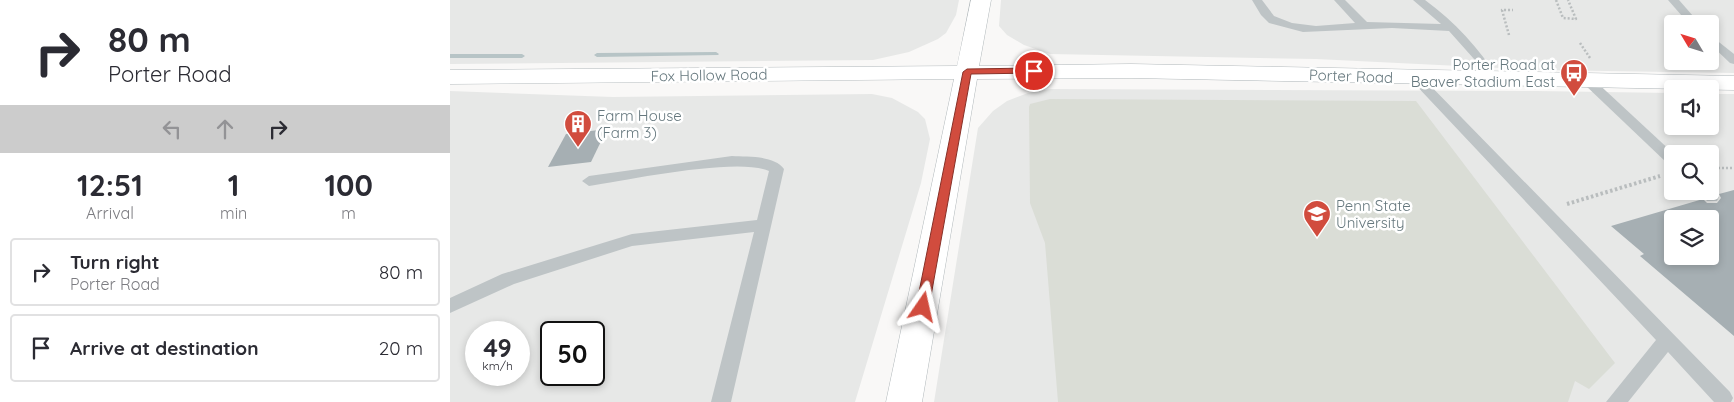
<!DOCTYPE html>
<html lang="en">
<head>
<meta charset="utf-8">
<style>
	body { margin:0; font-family:Quicksand,sans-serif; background:#f2f2f3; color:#2b2b33; height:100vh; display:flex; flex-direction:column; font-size:19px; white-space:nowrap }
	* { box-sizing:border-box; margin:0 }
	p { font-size:16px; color:#7c7c81 }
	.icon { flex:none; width:28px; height:28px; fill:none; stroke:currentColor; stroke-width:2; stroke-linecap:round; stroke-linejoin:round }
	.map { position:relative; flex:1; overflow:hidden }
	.panel { display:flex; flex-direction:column; background:#fff; width:450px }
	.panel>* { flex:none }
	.banner { background:#fff; color:#2b2b33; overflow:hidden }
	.needle { width:32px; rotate:308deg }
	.tools { position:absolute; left:1214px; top:15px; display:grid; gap:10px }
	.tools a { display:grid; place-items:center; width:55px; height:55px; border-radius:5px; background:#fff; box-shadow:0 2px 8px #0003; font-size:25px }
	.speed { position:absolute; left:15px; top:321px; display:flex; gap:10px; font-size:25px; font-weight:700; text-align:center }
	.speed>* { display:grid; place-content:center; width:65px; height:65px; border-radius:50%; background:#fff; box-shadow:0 2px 8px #0003; line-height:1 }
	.speed small { font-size:12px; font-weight:400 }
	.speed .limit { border:2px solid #111; border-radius:8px; background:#fff; color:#111 }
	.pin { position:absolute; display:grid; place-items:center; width:42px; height:42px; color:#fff; margin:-21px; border:2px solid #fff; border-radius:50%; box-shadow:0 1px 5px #0007 }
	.me { position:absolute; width:55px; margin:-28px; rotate:11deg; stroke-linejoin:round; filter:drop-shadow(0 0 4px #0008) }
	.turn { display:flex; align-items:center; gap:18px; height:105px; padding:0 25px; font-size:22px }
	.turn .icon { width:65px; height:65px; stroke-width:2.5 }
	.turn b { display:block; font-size:35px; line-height:42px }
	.lanes { display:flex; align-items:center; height:48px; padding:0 25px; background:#0003; justify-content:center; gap:25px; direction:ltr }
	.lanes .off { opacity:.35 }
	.eta { display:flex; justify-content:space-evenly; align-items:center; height:85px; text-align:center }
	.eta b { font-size:30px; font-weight:800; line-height:35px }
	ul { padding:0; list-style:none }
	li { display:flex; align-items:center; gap:15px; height:68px; margin:0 10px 8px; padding:0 15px; border:2px solid #e1e1e2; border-radius:5px }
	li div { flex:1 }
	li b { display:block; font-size:19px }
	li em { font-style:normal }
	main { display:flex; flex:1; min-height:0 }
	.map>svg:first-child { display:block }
	.built { fill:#e7e8e7; fill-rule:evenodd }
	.green { fill:#daddd6 }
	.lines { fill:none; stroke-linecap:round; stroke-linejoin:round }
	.stream { fill:#b7c4c6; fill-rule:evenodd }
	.building { fill:#a6afb3; fill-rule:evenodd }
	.secondary-casing { stroke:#b1b8bb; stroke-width:1 }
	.path-far1 { stroke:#b9bdbe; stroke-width:2.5; stroke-dasharray:2 2; stroke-linecap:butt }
	.path { stroke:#b9bdbe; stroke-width:4; stroke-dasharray:2.5 2.5; stroke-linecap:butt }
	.lane { fill:#bec4c6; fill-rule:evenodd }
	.secondary { fill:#fff; fill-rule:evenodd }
	.route { fill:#d14c3e; stroke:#883128 }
	.labels { text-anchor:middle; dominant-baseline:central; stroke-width:5; stroke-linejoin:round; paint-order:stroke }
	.poi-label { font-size:15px; fill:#66787e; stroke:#fff; text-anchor:start }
	.street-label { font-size:15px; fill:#66787e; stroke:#fff }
</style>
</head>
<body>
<main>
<section class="panel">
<div class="banner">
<div class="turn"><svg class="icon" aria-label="right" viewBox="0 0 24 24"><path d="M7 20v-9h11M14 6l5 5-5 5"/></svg><div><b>80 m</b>Porter Road</div></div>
<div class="lanes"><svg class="icon off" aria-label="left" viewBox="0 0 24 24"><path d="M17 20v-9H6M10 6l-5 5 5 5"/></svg><svg class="icon off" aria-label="ahead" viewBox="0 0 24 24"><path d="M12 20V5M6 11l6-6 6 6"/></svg><svg class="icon" aria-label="right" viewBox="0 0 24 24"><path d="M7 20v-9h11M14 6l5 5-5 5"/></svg></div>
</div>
<div class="eta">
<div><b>12:51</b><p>Arrival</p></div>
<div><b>1</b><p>min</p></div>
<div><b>100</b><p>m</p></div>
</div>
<ul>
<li><svg class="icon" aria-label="right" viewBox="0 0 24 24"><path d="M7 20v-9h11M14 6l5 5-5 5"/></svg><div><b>Turn right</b><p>Porter Road</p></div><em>80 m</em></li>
<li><svg class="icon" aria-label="arrive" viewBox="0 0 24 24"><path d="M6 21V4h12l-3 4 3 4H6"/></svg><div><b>Arrive at destination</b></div><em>20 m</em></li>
</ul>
</section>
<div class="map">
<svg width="1284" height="402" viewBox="0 0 1284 402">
	<rect width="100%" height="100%" fill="#f9f8f7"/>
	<g class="built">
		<path d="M0,0H509L506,15L496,33L488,39L459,52L423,60L0,64Z"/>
		<path d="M551,0H1284V73L1092,70L866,59L600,54L574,45L557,35L549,26ZM1222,24H1260V61H1222Z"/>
		<path d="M600,89L1086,91L1222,93V126H1260V94H1284V402H484L528,128L543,111L557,101L578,93ZM1222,154H1260V191H1222ZM1222,219H1260V256H1222Z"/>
		<path d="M0,91L163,97L422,94L442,98L468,112L475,119L480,139L471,183L405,402H0ZM26,332H69V375H26ZM101,332H144V375H101Z"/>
	</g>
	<path class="green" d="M600,99L966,101L1165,363L1139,389L1125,381L1118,402H608L595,243L580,203L579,107L580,104Z"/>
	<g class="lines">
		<g class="stream">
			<path d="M266,52L269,54L268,55L147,57L144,55L147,53Z"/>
			<path d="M0,54H72L75,56L72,58H0Z"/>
		</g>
	</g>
	<g class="building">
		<path d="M157,129L141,162L98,167L116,134Z"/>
		<path d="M1284,190V336L1190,256L1194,254L1161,226L1253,199L1257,203H1267L1271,198L1269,194ZM1222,219H1260V256H1222Z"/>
	</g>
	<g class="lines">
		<defs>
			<path id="secondary" d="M521,0H541L529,66L681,64L1284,76V90L681,78L527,79L472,402H436L504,79L0,84V70L507,66Z"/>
		</defs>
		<use href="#secondary" class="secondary-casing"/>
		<g class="path-far1">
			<path d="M1106,0L1113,18L1126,19L1118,0"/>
			<path d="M1059,35L1052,10H1063"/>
			<path d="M1130,43L1140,58"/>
			<path d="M1260,168H1284"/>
		</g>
		<path class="path" d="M1117,204L1210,176"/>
		<g class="lane">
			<path d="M802,0H812L824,16L842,23L866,26L905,23L884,0H895L917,22L991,24L963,0H975C1005,22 1029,48 1049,80L1043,84L1039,83L1024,59L999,31L942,28L853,32L819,23L811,15Z"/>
			<path d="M1218,0H1229L1250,24H1239Z"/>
			<path d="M1260,35L1284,54V64L1280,63L1260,44Z"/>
			<path d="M966,74L970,75L1280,392L1283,398L1281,402H1264L1218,352L1178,402H1156L1206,340L962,81L960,78L962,75Z"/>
			<path d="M1138,77L1142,78L1224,154L1222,164L1217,163L1134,84L1132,81L1134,78Z"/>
			<path d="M282,156C297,157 324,155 334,169L281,402H261L304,232L182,246L64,284L0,313V298L52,274L182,234L307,220L319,171C287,157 179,180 139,186L132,181L139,176Z"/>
			<path d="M1260,187L1269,197L1267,201H1257L1249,191H1260Z"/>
		</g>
		<use href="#secondary" class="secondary"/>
	</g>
	<path class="route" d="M584,68L588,71L587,73L521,74L479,307L477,311H468L466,307L513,72L517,69Z"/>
	<defs>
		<symbol id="bus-pin" viewBox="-11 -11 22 30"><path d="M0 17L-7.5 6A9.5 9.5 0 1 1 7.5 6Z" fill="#d14c3e" stroke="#fff"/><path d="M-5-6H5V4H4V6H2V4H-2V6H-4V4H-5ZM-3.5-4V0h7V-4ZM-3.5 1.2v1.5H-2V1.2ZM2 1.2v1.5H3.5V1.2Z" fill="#fff"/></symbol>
		<symbol id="building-pin" viewBox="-11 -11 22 30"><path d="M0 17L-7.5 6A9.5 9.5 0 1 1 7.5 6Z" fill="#d14c3e" stroke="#fff"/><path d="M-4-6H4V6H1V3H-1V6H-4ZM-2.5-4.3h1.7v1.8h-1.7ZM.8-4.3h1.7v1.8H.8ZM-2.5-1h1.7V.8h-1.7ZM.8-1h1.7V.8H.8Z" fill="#fff"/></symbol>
		<symbol id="university-pin" viewBox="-11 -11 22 30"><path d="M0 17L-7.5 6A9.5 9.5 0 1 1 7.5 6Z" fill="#d14c3e" stroke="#fff"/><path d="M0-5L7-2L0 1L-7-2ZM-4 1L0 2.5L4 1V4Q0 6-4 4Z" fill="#fff"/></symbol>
	</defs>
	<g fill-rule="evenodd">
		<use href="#bus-pin" x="1108" y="57" width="32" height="43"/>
		<use href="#building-pin" x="112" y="108" width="32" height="43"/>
		<use href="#university-pin" x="851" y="198" width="32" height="43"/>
	</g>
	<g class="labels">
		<g class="poi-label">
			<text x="1105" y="64" text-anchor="end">Porter Road at<tspan x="1105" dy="17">Beaver Stadium East</tspan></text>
			<text x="147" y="115">Farm House<tspan x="147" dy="17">(Farm 3)</tspan></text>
			<text x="886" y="205">Penn State<tspan x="886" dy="17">University</tspan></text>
		</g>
		<g class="street-label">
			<text transform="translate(259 75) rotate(-1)">Fox Hollow Road</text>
			<text transform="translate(901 76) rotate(2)">Porter Road</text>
		</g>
	</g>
</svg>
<div class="tools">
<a><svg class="needle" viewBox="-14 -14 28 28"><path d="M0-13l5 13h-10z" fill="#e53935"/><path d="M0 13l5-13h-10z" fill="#7c7c81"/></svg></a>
<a><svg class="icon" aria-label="sound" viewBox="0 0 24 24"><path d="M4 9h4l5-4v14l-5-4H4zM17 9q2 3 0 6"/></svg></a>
<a><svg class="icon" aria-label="search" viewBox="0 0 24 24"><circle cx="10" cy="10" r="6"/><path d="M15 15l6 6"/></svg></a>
<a><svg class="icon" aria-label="layers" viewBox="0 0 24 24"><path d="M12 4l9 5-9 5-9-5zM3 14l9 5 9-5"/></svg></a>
</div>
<div class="speed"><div>49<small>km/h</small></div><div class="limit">50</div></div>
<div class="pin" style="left:584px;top:71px;background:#d93025"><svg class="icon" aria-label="arrive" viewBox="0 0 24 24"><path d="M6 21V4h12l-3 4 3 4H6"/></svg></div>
<svg class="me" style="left:473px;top:307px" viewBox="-20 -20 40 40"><path d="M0-17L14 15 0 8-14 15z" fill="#d14c3e" stroke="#fff" stroke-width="4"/></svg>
</div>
</main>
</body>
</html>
